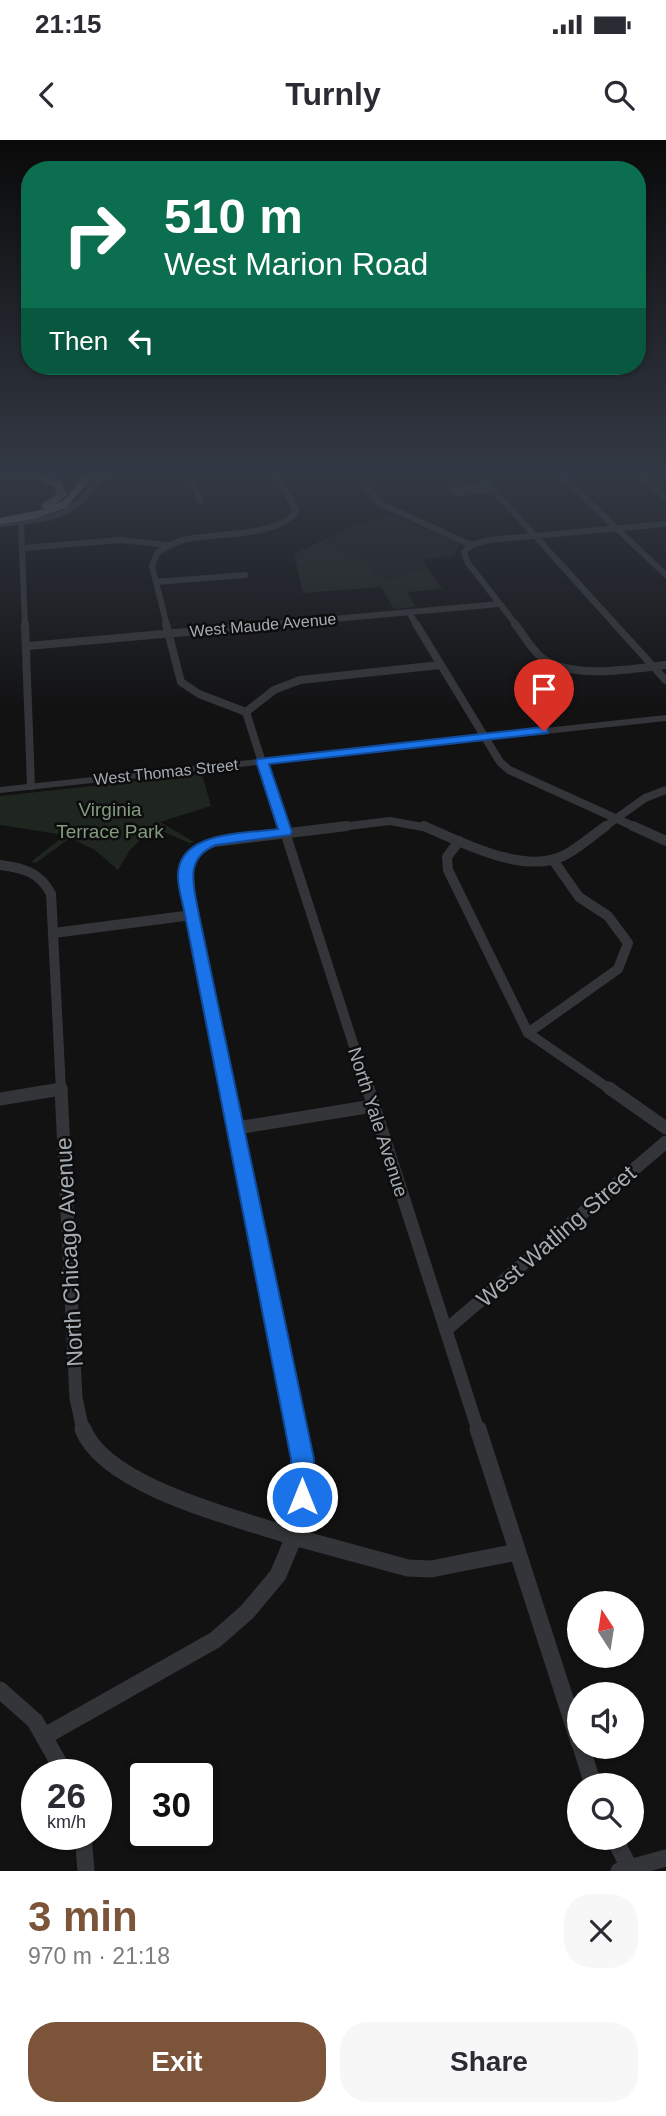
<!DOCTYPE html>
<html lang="en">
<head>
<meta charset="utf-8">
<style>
	body { margin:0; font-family:Arial,sans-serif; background:#f7f7f7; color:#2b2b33; height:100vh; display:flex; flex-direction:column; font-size:26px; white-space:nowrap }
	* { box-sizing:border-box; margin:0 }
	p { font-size:23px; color:#7c7c81 }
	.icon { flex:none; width:38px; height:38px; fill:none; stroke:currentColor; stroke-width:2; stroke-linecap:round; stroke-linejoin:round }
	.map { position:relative; height:1731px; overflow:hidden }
	.sheet { display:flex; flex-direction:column; background:#fff; flex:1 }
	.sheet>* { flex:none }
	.hud { position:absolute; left:21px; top:21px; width:625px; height:214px; border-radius:28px; box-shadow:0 2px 5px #0004; background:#0b6e4f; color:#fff; overflow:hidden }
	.needle { width:46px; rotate:348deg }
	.fabs { position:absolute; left:567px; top:1451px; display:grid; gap:14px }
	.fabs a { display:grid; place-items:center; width:77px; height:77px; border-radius:50%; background:#fff; box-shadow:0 2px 5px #0004; font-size:35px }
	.speed { position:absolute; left:21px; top:1619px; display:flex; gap:14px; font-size:35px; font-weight:700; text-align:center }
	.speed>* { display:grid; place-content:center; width:91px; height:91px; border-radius:50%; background:#fff; box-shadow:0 2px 5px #0004; line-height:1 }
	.speed small { font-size:18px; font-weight:400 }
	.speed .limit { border:4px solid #111; border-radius:10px; background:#fff; color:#111 }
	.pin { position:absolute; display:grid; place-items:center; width:60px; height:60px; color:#fff; margin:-72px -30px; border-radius:50% 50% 50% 0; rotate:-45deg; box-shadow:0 0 7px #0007 }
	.pin .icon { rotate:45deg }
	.me { position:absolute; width:77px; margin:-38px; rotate:0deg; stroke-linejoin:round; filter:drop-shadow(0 0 5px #0008) }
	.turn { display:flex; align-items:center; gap:24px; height:147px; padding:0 28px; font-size:32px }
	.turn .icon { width:91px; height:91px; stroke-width:2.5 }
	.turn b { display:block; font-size:49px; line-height:60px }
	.then { display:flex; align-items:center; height:66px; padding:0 28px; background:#0003; gap:14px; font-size:26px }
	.round { display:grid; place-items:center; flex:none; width:74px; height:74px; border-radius:28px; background:#f7f7f7 }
	.headline { display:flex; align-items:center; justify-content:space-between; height:119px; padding:0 28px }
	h1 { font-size:42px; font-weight:700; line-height:52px; color:#7b5439 }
	.primary-button { display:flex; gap:14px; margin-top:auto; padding:14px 28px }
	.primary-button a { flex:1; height:80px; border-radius:28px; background:#7b5439; color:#fff; font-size:28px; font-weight:700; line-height:80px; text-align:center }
	.primary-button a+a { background:#f7f7f7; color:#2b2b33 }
	.status { display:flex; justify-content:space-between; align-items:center; height:49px; padding:0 35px; background:#fff; direction:ltr }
	.status svg { height:19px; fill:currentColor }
	header { display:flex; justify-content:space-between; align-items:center; height:91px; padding:0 28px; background:#fff; font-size:32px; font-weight:700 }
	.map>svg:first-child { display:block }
	.built { fill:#1e1e20 }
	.green { fill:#1f251f }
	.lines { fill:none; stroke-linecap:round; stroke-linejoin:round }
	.minor-far4 { stroke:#333538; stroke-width:6 }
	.minor-far3 { stroke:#333538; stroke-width:8 }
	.minor-far2 { stroke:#333538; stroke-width:10 }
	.minor-far1 { stroke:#333538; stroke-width:13 }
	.minor { stroke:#333538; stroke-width:17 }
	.tertiary { fill:#333538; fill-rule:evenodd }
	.trunk { fill:#585c5f; fill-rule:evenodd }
	.motorway { fill:#606468; fill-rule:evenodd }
	.route { fill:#1a73e8; stroke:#114b97; stroke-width:2 }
	.labels { text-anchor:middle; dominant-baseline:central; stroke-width:5; stroke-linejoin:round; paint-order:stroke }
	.far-street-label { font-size:16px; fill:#a5acb2; stroke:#0d0d0e }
	.park-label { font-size:19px; fill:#829b7e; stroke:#0d0d0e }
	.street-label { font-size:19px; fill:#a5acb2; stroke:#0d0d0e }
	.near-street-label { font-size:23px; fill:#a5acb2; stroke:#0d0d0e }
</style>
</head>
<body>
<div class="status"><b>21:15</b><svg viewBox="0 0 49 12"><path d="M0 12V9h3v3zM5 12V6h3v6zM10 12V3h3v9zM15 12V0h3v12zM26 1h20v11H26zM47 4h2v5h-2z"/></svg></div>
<header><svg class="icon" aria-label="back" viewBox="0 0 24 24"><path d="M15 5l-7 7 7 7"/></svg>Turnly<svg class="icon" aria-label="search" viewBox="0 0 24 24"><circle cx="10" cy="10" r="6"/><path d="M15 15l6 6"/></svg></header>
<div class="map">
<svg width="666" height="1731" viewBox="0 0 666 1731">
	<rect width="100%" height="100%" fill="#121213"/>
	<path class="built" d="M393,375L456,402L459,405L454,416L422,419L427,428L384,440L371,432L369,429L373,426L321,401L355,386Z"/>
	<g class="green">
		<path d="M321,401L374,426L370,428L371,432L385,440L427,428L442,449L408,452L415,467L394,469L381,447L303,453L294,414Z"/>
		<path d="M202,634L211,666L160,682L194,702L189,703L153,687L130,710L118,730L95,710L70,698L36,723L31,722L65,695L0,685V656Z"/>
	</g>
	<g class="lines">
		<g class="minor-far4">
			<path d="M189,329L200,362"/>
			<path d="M354,329L379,363L471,405"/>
			<path d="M554,329L666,435"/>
			<path d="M632,329L666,358"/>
			<path d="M490,346L451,350L456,353L494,350"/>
			<path d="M21,383L25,486"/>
			<path d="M471,405L464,412L468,423L517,486"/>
			<path d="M471,405L489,400L666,384"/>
			<path d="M24,408L119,400L169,405"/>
			<path d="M156,442L245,435"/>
			<path d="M409,472L417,486"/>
			<path d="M167,486L152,426L157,413C166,407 176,401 187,399C215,393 280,397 296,371L274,329"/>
			<path d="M256,486L499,464"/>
		</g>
		<g class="minor-far3">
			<path d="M25,484L31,646"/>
			<path d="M166,484L181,542L199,554L246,572L283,688"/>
			<path d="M416,484L500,622L509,630L637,688"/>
			<path d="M515,484C523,494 532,510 542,518C572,540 632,529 666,525"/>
			<path d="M28,506L276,484"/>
			<path d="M556,526L547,534L550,538H558L569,529"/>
			<path d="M246,572L274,550L300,540L440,525"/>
			<path d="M332,688L390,681L428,688"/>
			<path d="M603,688L645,658L666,650"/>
		</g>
		<g class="minor-far2">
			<path d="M283,686L368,950"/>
			<path d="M424,686C461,702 525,736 565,715C580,707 593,695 606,686"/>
			<path d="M633,686L666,701"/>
			<path d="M459,701L447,717L448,730L528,893L611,950"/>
			<path d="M0,725C23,728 40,732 51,754L61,950"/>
			<path d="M54,793L192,775"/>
			<path d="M528,893L618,829L628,803L608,776L579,757L553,720"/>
			<path d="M54,950L61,949"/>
			<path d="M227,950L187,751L188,722L201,708L214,702L347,686"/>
		</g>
		<g class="minor-far1">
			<path d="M61,948L76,1258L83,1290"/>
			<path d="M227,948L296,1290"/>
			<path d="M368,948L478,1290"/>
			<path d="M609,948L666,988"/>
			<path d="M0,959L61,949"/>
			<path d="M237,988L373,966"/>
			<path d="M446,1190L666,1002"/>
		</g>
		<g class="minor">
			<path d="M83,1289C105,1347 238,1378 294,1397C302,1359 304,1327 296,1289"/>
			<path d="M478,1289L579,1602"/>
			<path d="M0,1550L35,1581L65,1634"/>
			<path d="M45,1596L215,1500L247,1472L278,1435L294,1397L408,1428L431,1429L517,1412"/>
			<path d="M581,1606L593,1645"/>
			<path d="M83,1694L86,1731"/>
			<path d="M614,1698L631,1731"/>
			<path d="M619,1731L666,1718"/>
		</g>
		<g class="tertiary">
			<path d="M150,329H178C158,338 130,328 109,337C98,343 92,356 82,364C60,383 28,384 0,387V383L41,377L59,372L76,361L94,342L109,333Z"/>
			<path d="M471,329H478L666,535V544L663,543Z"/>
			<path d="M666,575V581L0,653V647Z"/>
		</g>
		<path class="trunk" d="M42,329H87L83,332L0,337V331Z"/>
		<path class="motorway" d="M111,329H127L90,340L66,368L34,379L0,384V378L45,369L41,366L42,364L57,354L54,346L37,340L0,338V332L38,334L61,342L67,355L53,366L65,359L84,336Z"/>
	</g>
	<linearGradient id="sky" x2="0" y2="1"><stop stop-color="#0a0a0a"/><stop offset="0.58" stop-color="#333944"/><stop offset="1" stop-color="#333944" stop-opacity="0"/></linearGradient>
	<rect width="666" height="571" fill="url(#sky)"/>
	<path class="route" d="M544,587L548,588V593L269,624L292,692L290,695L216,705C183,718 194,747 199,775L314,1319V1357L310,1365L302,1368L294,1365L290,1357L291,1319L185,775C183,763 178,749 178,737C177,690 246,694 278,689L256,621L258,619Z"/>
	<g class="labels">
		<g class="far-street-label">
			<text transform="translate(263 485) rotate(-5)">West Maude Avenue</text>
			<text transform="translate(166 632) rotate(-6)">West Thomas Street</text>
		</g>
		<g class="park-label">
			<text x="110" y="669">Virginia<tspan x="110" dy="22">Terrace Park</tspan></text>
		</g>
		<g class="street-label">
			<text transform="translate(378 982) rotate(72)">North Yale Avenue</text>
		</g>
		<g class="near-street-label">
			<text transform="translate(556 1096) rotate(-41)">West Watling Street</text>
			<text transform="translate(69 1112) rotate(-93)">North Chicago Avenue</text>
		</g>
	</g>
</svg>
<div class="fabs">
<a><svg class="needle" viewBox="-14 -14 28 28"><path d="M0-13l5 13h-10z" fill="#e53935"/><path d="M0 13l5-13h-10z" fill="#7c7c81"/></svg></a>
<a><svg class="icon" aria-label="sound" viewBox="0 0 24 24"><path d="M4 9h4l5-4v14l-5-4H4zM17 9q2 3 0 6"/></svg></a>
<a><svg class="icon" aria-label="search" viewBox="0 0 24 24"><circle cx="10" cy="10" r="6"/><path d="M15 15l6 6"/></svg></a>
</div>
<div class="speed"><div>26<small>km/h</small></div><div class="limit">30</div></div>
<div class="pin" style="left:544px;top:591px;background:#d93025"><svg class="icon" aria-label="arrive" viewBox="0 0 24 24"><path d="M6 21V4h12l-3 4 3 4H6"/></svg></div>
<svg class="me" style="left:302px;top:1357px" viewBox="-20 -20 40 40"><circle r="17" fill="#1a73e8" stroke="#fff" stroke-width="3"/><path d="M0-11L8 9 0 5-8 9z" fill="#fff"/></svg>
<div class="hud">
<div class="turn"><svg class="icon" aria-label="right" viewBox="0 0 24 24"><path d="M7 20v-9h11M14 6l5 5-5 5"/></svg><div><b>510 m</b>West Marion Road</div></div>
<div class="then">Then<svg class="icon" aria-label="left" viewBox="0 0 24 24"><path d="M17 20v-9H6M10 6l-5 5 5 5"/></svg></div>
</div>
</div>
<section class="sheet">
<div class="headline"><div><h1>3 min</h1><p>970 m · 21:18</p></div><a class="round"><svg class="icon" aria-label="close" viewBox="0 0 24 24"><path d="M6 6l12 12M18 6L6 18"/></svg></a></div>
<div class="primary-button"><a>Exit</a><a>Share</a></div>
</section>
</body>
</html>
